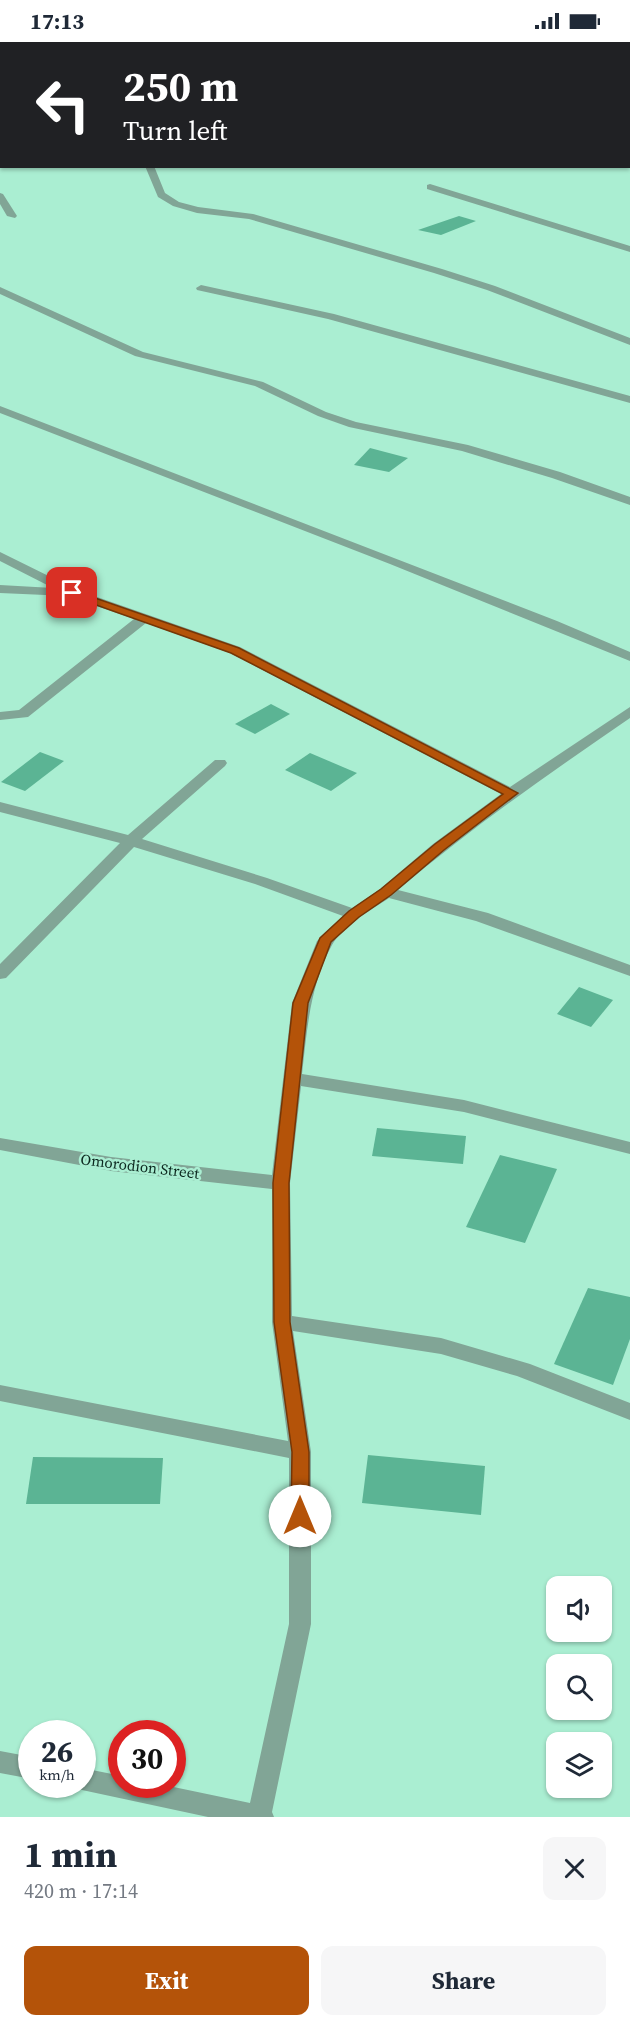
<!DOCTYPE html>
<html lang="en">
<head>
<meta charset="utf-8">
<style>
	body { margin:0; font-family:"Source Serif 4",serif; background:#f6f6f7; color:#1f2937; height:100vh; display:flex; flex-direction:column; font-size:22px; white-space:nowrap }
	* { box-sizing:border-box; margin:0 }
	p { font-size:20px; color:#747a83 }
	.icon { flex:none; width:33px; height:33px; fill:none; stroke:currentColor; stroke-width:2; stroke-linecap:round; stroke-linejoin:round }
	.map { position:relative; height:1775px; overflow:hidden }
	.drawer { display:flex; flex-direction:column; background:#fff; flex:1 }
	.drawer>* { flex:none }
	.banner { position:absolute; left:0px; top:0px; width:630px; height:126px; box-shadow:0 2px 4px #0004; background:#202124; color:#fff; overflow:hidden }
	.fabs { position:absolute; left:546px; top:1534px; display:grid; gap:12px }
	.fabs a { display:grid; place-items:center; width:66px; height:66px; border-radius:12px; background:#fff; box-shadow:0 2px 4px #0004; font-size:30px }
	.speed { position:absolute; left:18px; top:1678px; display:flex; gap:12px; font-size:30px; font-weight:700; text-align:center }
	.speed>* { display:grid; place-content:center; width:78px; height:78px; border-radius:50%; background:#fff; box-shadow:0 2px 4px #0004; line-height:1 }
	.speed small { font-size:15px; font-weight:400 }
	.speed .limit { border:9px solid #d22; background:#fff; color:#111 }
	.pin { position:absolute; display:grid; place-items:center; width:51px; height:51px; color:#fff; margin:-26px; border-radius:12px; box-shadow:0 3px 9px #0006 }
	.me { position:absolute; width:66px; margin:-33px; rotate:0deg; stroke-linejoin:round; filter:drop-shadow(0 0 4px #0008) }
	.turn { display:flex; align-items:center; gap:21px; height:126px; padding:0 24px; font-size:27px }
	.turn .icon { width:78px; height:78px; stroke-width:2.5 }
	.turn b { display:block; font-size:42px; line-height:51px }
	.round { display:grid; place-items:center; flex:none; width:63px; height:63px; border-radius:12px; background:#f6f6f7 }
	.headline { display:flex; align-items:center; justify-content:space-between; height:102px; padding:0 24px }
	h1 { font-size:36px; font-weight:700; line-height:45px }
	.primary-button { display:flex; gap:12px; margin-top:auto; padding:12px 24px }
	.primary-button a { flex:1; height:69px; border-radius:12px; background:#b45309; color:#fff; font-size:24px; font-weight:700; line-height:69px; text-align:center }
	.primary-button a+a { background:#f6f6f7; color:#1f2937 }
	.status { display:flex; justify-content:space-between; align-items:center; height:42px; padding:0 30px; background:#fff; direction:ltr }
	.status svg { height:16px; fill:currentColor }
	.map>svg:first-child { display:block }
	.building { fill:#5bb494 }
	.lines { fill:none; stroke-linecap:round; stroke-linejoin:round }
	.service { fill:#81a596; fill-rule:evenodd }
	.minor { fill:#81a596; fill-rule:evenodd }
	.route { fill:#b45309; stroke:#753606; stroke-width:1.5 }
	.labels { text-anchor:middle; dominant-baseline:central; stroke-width:5; stroke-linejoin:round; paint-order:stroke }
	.street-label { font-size:15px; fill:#0c281f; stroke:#aaeed2 }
</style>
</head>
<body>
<div class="status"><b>17:13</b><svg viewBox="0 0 49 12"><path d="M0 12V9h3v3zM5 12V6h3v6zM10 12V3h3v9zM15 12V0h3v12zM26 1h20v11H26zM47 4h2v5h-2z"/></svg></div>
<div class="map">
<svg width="630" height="1775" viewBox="0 0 630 1775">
	<rect width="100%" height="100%" fill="#aaeed2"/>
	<g class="building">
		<path d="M459,174L476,179L441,193L418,188Z"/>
		<path d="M370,406L408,416L389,430L354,423Z"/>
		<path d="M271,662L290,672L255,692L235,682Z"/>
		<path d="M40,710L64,719L25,749L1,740Z"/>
		<path d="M310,711L357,731L331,749L285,728Z"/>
		<path d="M579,945L613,958L591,985L557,972Z"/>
		<path d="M377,1086L466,1094L463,1122L372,1114Z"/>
		<path d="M500,1113L557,1127L525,1201L466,1185Z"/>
		<path d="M588,1246L630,1255V1297L613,1343L554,1322Z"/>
		<path d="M368,1413L485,1424L481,1473L362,1461Z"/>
		<path d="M33,1415L163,1416L160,1462H26Z"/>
	</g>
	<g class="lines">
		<rect class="service" x="628" y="8" width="2" height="4"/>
		<g class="minor">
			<path d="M4,0H14L16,2H5Z"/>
			<path d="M161,0H170L171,2H162Z"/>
			<path d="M310,0H319L320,2H311Z"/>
			<path d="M456,0H464L465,2H457Z"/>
			<path d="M599,0H620L597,2Z"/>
			<path d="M0,55H2L0,61Z"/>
			<path d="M145,124H154L165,151L179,160L198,165L253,172L442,227L495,244L630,296V303L487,248L434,231L249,177L197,171L173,164L158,155Z"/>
			<path d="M430,142L630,204V210L427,147V143Z"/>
			<path d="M0,151L3,152L17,174L15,176L7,174L0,162Z"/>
			<path d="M201,243L334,272L630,354V361L328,277L197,248L196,246Z"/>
			<path d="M0,245L143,310L263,340L326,370L356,380L468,403L560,430L630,455V463L552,436L462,409L349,385L318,374L255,344L135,314L0,252Z"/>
			<path d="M0,364L557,579L630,610V619L390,522L0,371Z"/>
			<path d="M0,510L77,548L240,605L510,745L630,665V676C550,731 472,785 398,848L488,871L630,923V934L476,879L389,856C372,867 342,885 332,903C310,943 307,988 302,1032L464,1058L630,1100V1112L464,1070L301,1044L290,1141L292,1274L441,1296L530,1322L630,1361V1378L517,1334L441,1312L293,1289L311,1410V1582L272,1770L274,1775H208L82,1748L73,1743H82V1726L122,1734V1743H164L250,1761L289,1582V1416L0,1359V1343L288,1399L272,1280V1147L111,1129L0,1108V1096L111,1115L272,1133L292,961L317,899L343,874L255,842L134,805L6,936L0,937V922L120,801L0,770V760L128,793L215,718H225L227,721L225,724L142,797L267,836L352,866L380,847L433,802L501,752L230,611L146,581L28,675L0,678V670L19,668L134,577L68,554L0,551V543L53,546L0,519Z"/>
			<path d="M0,1709L32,1715V1737L0,1731Z"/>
		</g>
	</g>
	<path class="route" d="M72,548L239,606L518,751L444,808L391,853L359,875L331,900L308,961L289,1141L290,1280L309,1410V1474L307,1480L300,1482L294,1480L291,1474L292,1410L274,1280L273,1141L293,961L320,896L349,869L381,847L435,802L503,752L231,611L68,553V549Z"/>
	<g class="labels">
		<g class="street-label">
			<text transform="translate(140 1124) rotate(7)">Omorodion Street</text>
		</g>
	</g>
</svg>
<div class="fabs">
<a><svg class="icon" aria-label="sound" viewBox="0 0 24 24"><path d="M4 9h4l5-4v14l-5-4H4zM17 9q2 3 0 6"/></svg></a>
<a><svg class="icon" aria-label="search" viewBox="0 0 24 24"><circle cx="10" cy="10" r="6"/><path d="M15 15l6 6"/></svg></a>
<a><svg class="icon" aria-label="layers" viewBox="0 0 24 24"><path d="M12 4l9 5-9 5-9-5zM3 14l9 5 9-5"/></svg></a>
</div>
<div class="speed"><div>26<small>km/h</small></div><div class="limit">30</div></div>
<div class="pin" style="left:72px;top:551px;background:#d93025"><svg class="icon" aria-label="arrive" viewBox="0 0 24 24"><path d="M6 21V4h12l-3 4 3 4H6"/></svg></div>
<svg class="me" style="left:300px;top:1474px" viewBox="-20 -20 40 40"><circle r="19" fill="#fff"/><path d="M0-13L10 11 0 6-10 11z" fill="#b45309"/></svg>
<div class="banner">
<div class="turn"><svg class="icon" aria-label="left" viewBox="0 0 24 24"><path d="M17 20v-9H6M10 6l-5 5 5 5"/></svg><div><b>250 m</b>Turn left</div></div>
</div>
</div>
<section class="drawer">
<div class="headline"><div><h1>1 min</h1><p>420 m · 17:14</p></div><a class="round"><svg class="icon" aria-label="close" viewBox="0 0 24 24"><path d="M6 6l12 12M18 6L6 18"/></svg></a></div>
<div class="primary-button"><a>Exit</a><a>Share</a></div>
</section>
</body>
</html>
